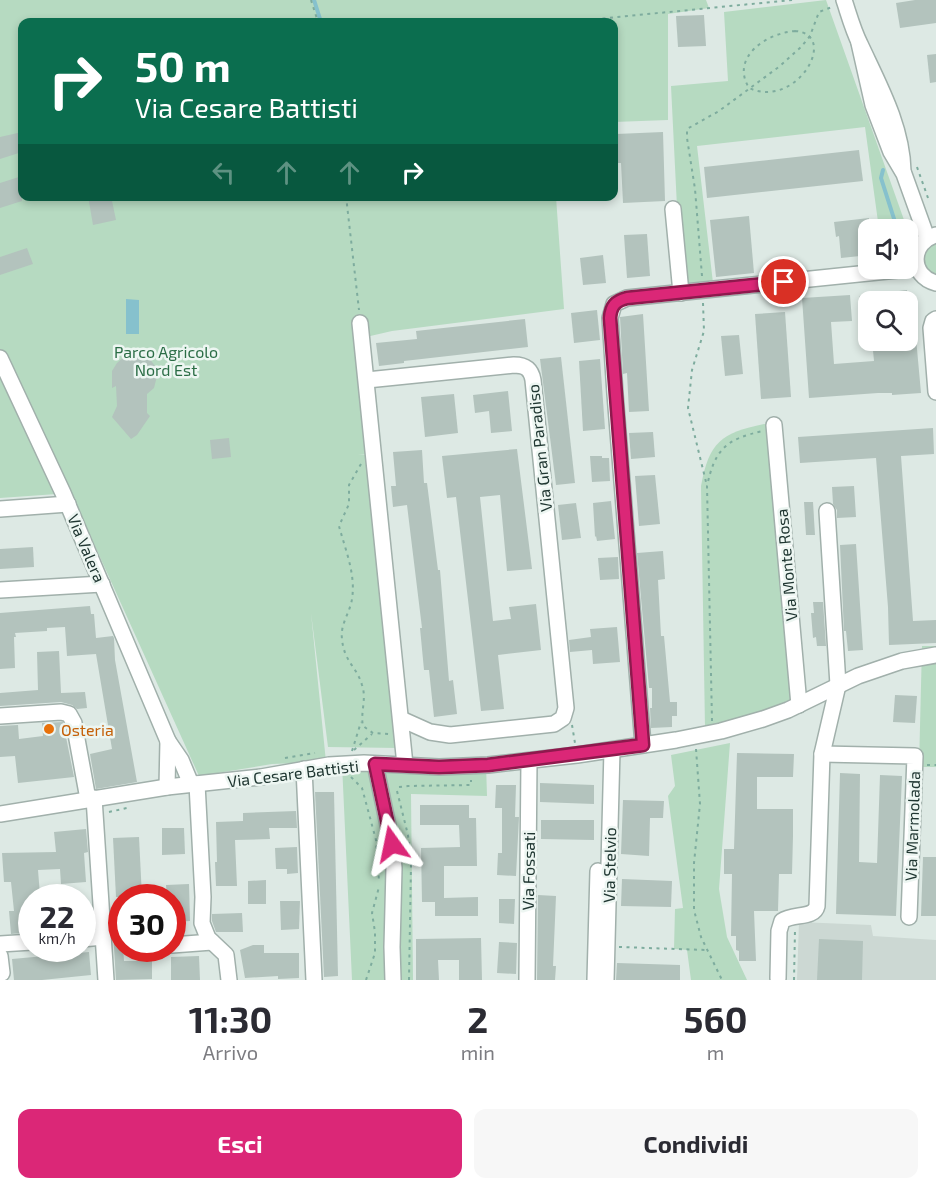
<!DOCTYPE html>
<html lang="it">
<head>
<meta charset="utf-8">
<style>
	body { margin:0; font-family:"Exo 2",sans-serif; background:#f7f7f7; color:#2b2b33; height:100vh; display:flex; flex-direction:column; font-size:22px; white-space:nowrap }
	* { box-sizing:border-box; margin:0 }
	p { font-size:20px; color:#7c7c81 }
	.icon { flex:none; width:33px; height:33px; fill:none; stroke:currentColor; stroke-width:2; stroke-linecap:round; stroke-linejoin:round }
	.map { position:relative; height:980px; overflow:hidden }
	.drawer { display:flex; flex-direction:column; background:#fff; flex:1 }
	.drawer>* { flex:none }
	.top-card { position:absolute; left:18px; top:18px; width:600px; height:183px; border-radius:12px; box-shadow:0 3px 9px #0003; background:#0b6e4f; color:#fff; overflow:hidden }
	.buttons { position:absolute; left:858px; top:219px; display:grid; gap:12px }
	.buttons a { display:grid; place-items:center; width:60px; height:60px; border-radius:12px; background:#fff; box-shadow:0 3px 9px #0003; font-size:30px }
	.speed { position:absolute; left:18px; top:884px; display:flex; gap:12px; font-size:30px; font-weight:700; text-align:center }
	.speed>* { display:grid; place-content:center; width:78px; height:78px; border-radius:50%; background:#fff; box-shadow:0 3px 9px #0003; line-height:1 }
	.speed small { font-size:15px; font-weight:400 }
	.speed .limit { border:9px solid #d22; background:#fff; color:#111 }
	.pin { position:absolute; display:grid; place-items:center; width:51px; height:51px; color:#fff; margin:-26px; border:3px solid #fff; border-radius:50%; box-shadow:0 2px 6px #0007 }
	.me { position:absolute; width:66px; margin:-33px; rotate:348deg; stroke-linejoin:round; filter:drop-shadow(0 0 4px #0008) }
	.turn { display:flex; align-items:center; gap:21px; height:126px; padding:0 18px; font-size:27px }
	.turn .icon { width:78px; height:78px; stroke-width:2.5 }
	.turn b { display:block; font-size:42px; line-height:51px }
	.lanes { display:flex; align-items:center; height:57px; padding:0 18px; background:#0003; justify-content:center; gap:30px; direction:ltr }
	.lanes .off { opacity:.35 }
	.eta { display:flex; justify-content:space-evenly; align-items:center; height:102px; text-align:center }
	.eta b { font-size:36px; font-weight:700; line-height:42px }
	.cta { display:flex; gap:12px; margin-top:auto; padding:12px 18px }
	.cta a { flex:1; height:69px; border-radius:12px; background:#db2777; color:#fff; font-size:24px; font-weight:700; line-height:69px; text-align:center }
	.cta a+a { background:#f7f7f7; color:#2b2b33 }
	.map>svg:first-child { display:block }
	.built { fill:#ccd8d3 }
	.green { fill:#b6dac1 }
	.water { fill:#86c1cd }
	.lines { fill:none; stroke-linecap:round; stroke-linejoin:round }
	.stream { stroke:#86c1cd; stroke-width:4 }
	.building { fill:#b3c3bd }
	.minor-casing { stroke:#a1b0ab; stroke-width:18 }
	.path { stroke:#7eac9e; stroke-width:2; stroke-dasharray:3 4.5; stroke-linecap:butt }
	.minor { stroke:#fff; stroke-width:15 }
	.route-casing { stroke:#8e194d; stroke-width:15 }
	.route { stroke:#db2777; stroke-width:10 }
	.food-dot { fill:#e8710a; stroke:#edf6f2; stroke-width:2 }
	.labels { text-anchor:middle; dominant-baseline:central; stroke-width:5; stroke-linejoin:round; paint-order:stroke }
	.park-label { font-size:16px; fill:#2b6d46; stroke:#edf6f2 }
	.street-label { font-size:16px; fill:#203732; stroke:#edf6f2 }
	.food-label { font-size:16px; fill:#c56008; stroke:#edf6f2; text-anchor:start }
</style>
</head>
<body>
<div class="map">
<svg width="936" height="980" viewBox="0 0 936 980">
	<rect width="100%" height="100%" fill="#dde9e4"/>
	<path class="built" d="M799,922L871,925L873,936L936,940V980H797Z"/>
	<g class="green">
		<path d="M0,0H706L709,8L668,14V120L614,122V22H22V196L556,197L564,309L392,331L366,337L371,453L358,455L370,454L399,748L328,747L311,613L326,762L272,764L199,776L71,493L0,498Z"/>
		<path d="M826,0L909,234L908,236V230L879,229L865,127L697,146L713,283L685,285L677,207L671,86L728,81L724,12Z"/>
		<path d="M936,243V275C924,271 923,262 925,251Z"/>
		<path d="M764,424L774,425L793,702L763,713L705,727L701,486C709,442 721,433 764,424Z"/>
		<path d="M922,646H936V767H919Z"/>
		<path d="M730,743L719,889L727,937L747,980H691L687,950L674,949L675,909L683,908L668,796L675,786L671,755Z"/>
		<path d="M342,764H486L487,796L411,794L413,980H352Z"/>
	</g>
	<path class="water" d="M126,299L139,300V334H126Z"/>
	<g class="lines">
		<g class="stream">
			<path d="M314,0L321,22"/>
			<path d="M883,170L881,178L896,225"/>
		</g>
	</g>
	<g class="building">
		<path d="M915,0H936V23L900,28L896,3Z"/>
		<path d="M704,15L706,46L678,47L676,16Z"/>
		<path d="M936,54V82L930,83L927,55Z"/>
		<path d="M22,132V152L0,159V137Z"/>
		<path d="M663,132L665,201L623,203L621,163H617L616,134Z"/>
		<path d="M859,150L863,181L707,198L704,167Z"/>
		<path d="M22,176V201L0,208V183Z"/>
		<path d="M88,196H111L116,220L93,225Z"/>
		<path d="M749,216L754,273L716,277L710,220Z"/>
		<path d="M869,218L868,235L858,236L860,256L841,258L839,236L836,237L834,222Z"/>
		<path d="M647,234L650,276L627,278L624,235Z"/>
		<path d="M27,248L33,264L0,275V257Z"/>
		<path d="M603,255L606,283L583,285L580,258Z"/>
		<path d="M907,290L908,302H860L859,296Z"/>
		<path d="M850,295L852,321L831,322L834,364L874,361L872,340H908V316H914L921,393L892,395V393H878L809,398L802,298Z"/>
		<path d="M597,310L600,340L574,343L571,313Z"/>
		<path d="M785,312L791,397L761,399L755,314Z"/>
		<path d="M643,314L649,411L629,412L627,373L623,374L620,317Z"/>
		<path d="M525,319L528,347L404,361V363L379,366L376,343L417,339L416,331Z"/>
		<path d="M739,335L743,374L725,376L721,336Z"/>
		<path d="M124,354H146L155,366L157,376L154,388L147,394V413L150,416L137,435L131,439L112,417L117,406L116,386L112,388V371L117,363L125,356Z"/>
		<path d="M561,357L575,483L556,485L540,359Z"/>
		<path d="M600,359L605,429L583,431L579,361Z"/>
		<path d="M508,391L512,431L491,433L489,411L475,413L473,395Z"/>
		<path d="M454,394L458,433L425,437L421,397Z"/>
		<path d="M933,428L934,454L901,456L913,621L936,620V643L889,645L888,607L876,458L800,463L798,437Z"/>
		<path d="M653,432L655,457L631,459L629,433Z"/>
		<path d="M229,438L231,457L212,459L210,440Z"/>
		<path d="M517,449L532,569L507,571L500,495L480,497L493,621L511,619L509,607L536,604L541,650L498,655L504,709L481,711L456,497L447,498L442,456Z"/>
		<path d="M422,450L424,483H427L438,570H440L449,681L453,680L457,714L434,717L429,670H424L420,628H422L407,505L393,507L391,486H396L393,452Z"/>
		<path d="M590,456H602V458H609L610,481L592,482Z"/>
		<path d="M655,475L660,524L639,526L635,476Z"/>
		<path d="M854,486L856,517L837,518V510L833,504L832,487Z"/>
		<path d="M611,501L615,539L597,541L596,536L595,537L593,503Z"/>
		<path d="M804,502H813L815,535H806Z"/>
		<path d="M576,503L581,538L562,540L558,505Z"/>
		<path d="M856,544L863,650L848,651L846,631H844L840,545Z"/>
		<path d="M33,547L34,567L0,569V549Z"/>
		<path d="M663,551L665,579L658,580L661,636H664L670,702H677V716H672V727L651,728L650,708H652V688H649L637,553Z"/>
		<path d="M618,557L619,579L600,580L598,558Z"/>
		<path d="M813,602H823L826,646H817L816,637L813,638L811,613H814Z"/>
		<path d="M90,606L91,614H94L96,638L113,636L114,638L115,660L137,782L96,789L90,754L112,749L96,654L67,656L65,627L47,628V631L15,633L16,637H14L15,668L0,669V613Z"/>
		<path d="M617,627L620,662L593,664L592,650L570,652L569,640L591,637L590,629Z"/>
		<path d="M59,651L61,693L85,692L87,708L77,709L72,705L61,702L0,706V693L38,690L37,652Z"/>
		<path d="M895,695L917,696L915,723L893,722Z"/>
		<path d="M63,722L74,777L18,783L15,756L0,757V726L18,725L19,739L43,736L42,723Z"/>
		<path d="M737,753L794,754L793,777H757V809H793V836L792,874H779L778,911H754L756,961H739V951L736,950V936H731L732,874H724V849H734Z"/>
		<path d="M840,773L860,774L859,862L877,863L880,775L902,776L896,916L836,914Z"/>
		<path d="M540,783L594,785V804L540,802Z"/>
		<path d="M496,785H516L515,817H519L516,876L497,875L498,853H502V808H495Z"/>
		<path d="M315,792H334L338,976L324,977Z"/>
		<path d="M623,800L664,801L663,818H650L649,856L621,854Z"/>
		<path d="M420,805H469V818H476L477,866H444V898L478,897V916H435V902H422L421,848L460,847L459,825H420Z"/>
		<path d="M296,811L297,828H269L270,839L235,840L237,886H216L215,862H217L216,822L243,821V813Z"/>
		<path d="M541,820H594V840L541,839Z"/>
		<path d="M162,828H184L185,854L162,855Z"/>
		<path d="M86,829L88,852L84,853L86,882L61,884L60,869L38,870L40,895L32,896V932L11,934L9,911H14L11,882H4L2,853L56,852L54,832Z"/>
		<path d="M139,837L142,897H116L113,838Z"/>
		<path d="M297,847L298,873L287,874V869H276L275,848Z"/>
		<path d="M923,857H936V916H921Z"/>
		<path d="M622,879L672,881L671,907L621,906Z"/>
		<path d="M266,880V904H248V881Z"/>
		<path d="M189,884L190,921L172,922V897H167L166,885Z"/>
		<path d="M538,895L556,896L553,966H556L555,980H537Z"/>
		<path d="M499,899H515L514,924L499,923Z"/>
		<path d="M280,901H300L299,929L281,930Z"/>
		<path d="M242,913L243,932H216L212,921V914Z"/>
		<path d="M113,932H122L124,961H152V979L116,980Z"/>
		<path d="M481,938L482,980H459V960H438L439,980H416V939Z"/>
		<path d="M819,939L863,941L862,980H817Z"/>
		<path d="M499,942L517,943L516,974L497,973Z"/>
		<path d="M253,945H264V953H299V978L278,979V976L245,978L240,950Z"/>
		<path d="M89,952L91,975L42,980H14L12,959Z"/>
		<path d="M199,956L200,980H171V957Z"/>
		<path d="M617,963L680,965V980H616Z"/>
	</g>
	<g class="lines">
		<defs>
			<g id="minor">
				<path d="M844,0C849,15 853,30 860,44C879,85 902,126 903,171"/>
				<path d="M859,43L873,105L891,152L904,174L927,238"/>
				<path d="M673,209L681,293"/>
				<path d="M936,235C910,242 909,276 936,283"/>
				<path d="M936,319L933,321L931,328L936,392"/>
				<path d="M360,323L405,765"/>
				<path d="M0,358L63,493L168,741L181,760L191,784"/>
				<path d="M367,380L514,365C525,365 531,369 533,380L566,708L563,718L554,724L450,735L430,732L401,719"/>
				<path d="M774,425L799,705"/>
				<path d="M0,509L68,504"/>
				<path d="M0,590L102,584"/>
				<path d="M0,716L61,712L69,714L74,723L88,799"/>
				<path d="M643,745L615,394L610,318L614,304L627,298L917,268"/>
				<path d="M822,754L915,756L909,917"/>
				<path d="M375,764L392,844L394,868L392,947L393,980"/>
				<path d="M304,769L314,980"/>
				<path d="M197,784L203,897L202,923L208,938L226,955L229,980"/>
				<path d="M167,787L168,741"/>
				<path d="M94,798L106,980"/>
				<path d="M0,814L167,787L261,777L329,765L364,763L439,767L488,765L577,755L676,740L721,731L763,719L788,710L858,676L902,661L936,655"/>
				<path d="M82,939L103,937"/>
				<path d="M0,944L32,942"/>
				<path d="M172,945L212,942"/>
				<path d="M0,956L2,973"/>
				<path d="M778,978L779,931L782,921C793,913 814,919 817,906L822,754L838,685L827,511"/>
				<path d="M527,980L529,761"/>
				<path d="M595,980L598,871"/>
				<path d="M606,980L612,750"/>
			</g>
		</defs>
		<use href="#minor" class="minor-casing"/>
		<g class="path">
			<path d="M311,0L318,22"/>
			<path d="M588,22L597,19L792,0"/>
			<path d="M795,31C840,34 797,110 749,88C730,57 767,33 795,31Z"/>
			<path d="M917,167L928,198"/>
			<path d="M346,196L359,310"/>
			<path d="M702,276L695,189L687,138V129L719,111L780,66L801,47L810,36L819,12L832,7"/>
			<path d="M703,303L704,331L692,370L688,408L707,486"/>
			<path d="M361,464L349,485V504L339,526C345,549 356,574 352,599C350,613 340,624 342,639C344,662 357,667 362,685C367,699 360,713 363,726L373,733L390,734"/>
			<path d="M712,721L707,486C715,449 726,439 763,431"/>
			<path d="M572,725L575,743"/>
			<path d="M696,749L700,804L694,863V910L701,937L722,980"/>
			<path d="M354,750L372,734"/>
			<path d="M352,751L361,722"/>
			<path d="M285,758L315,753"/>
			<path d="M927,765H936"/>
			<path d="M351,777L362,788L376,840L379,881"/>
			<path d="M109,812L127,808"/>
			<path d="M619,947L706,950"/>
			<path d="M366,980L375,953V932L372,913L379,887"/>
			<path d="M409,980L411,865L408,835L397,791L399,787L408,786L471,785V780"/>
			<path d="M794,980L795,930"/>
		</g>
		<use href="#minor" class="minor"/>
	</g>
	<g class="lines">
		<defs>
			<path id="route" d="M392,844L375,764L439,767L488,765L643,745L610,318C611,306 615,301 627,298L784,282"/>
		</defs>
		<use href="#route" class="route-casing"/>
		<use href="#route" class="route"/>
	</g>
	<circle class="food-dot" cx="49" cy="729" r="6"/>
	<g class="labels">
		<g class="park-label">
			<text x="166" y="351">Parco Agricolo<tspan x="166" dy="18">Nord Est</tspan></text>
		</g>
		<g class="street-label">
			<text transform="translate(539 448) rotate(-96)">Via Gran Paradiso</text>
			<text transform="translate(87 548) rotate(67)">Via Valera</text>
			<text transform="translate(786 565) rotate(-95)">Via Monte Rosa</text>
			<text transform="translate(293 773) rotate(-7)">Via Cesare Battisti</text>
			<text transform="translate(912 826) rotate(-88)">Via Marmolada</text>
			<text transform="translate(609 865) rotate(-89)">Via Stelvio</text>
			<text transform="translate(528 871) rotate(-89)">Via Fossati</text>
		</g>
		<g class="food-label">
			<text x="61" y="729">Osteria</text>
		</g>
	</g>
</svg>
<div class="buttons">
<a><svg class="icon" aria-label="sound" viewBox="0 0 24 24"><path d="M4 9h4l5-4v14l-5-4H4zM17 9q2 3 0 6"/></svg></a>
<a><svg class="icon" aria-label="search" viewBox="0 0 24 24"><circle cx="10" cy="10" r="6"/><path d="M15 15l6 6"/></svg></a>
</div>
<div class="speed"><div>22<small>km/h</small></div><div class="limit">30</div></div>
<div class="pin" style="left:784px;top:282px;background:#d93025"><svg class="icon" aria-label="arrive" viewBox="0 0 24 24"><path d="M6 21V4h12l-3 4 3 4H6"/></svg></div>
<svg class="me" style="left:392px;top:844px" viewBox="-20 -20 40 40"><path d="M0-17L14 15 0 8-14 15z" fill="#db2777" stroke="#fff" stroke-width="4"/></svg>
<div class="top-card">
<div class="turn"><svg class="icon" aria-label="right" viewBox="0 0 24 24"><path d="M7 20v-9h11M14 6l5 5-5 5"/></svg><div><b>50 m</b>Via Cesare Battisti</div></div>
<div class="lanes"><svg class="icon off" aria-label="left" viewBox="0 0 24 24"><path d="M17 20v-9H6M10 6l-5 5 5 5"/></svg><svg class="icon off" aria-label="ahead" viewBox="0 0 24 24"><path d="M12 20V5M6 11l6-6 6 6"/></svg><svg class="icon off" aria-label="ahead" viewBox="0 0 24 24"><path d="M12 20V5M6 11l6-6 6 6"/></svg><svg class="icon" aria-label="right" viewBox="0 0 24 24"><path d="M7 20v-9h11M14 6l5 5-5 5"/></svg></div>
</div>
</div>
<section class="drawer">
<div class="eta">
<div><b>11:30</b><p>Arrivo</p></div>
<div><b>2</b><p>min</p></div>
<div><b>560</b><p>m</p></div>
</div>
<div class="cta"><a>Esci</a><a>Condividi</a></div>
</section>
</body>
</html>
